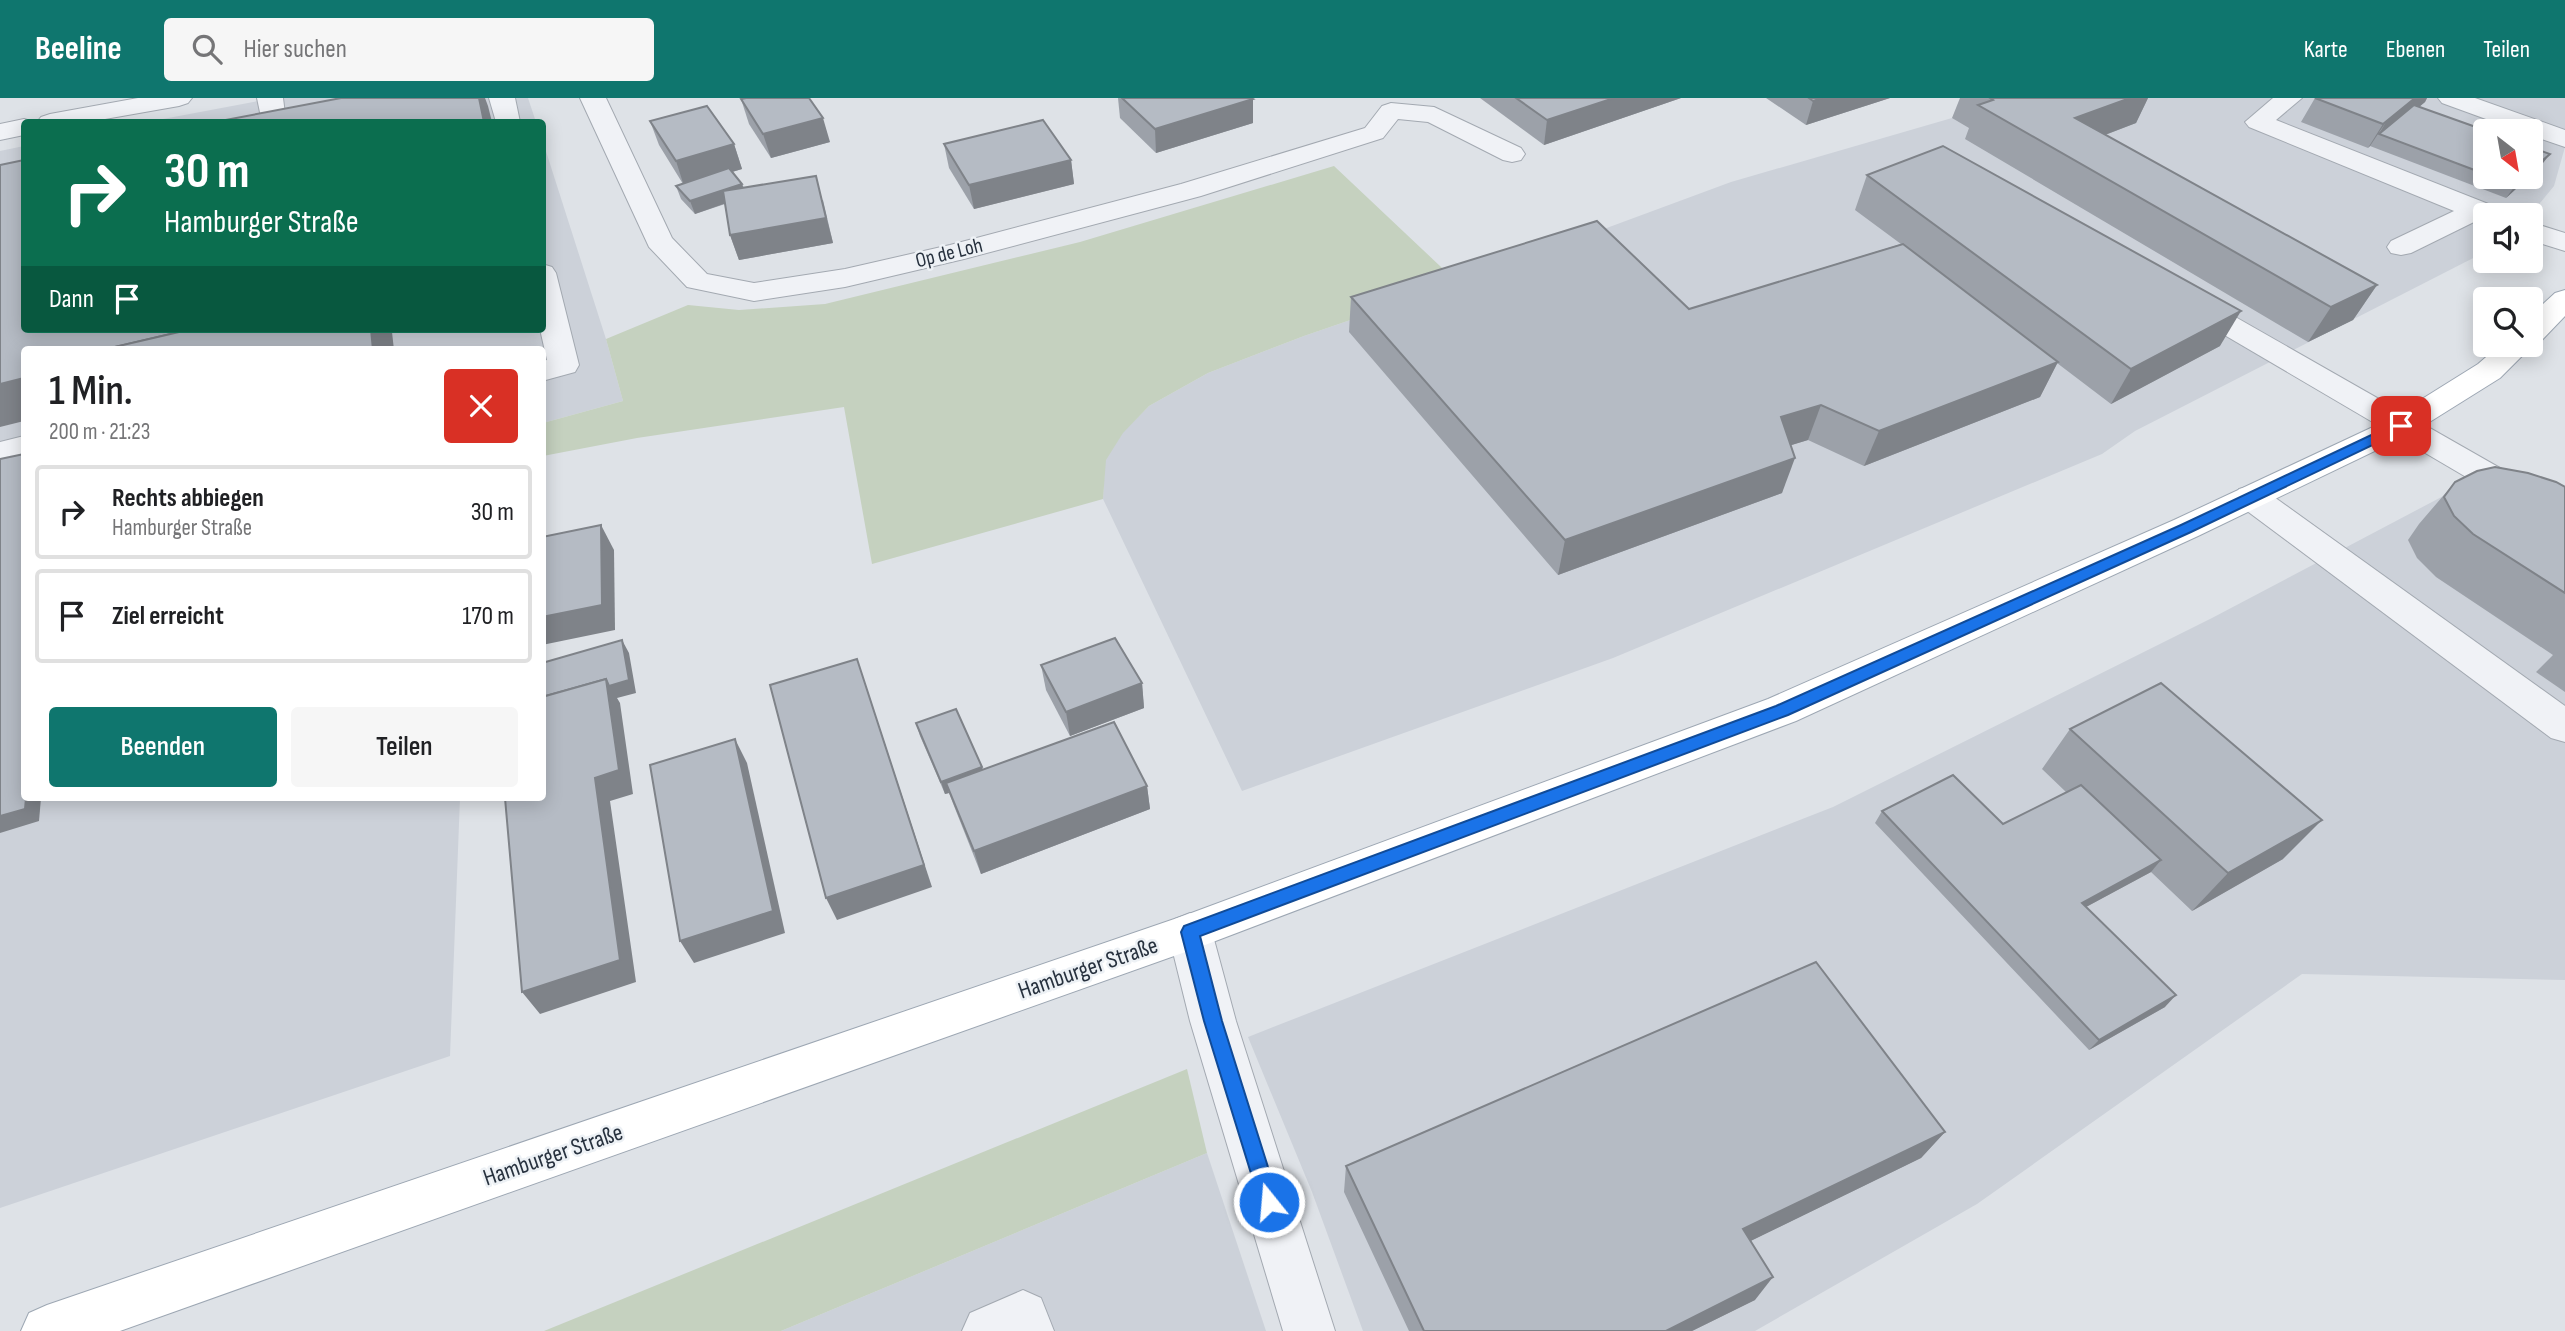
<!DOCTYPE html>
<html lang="de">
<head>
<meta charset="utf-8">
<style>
	body { margin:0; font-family:"Sofia Sans Condensed",sans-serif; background:#f6f6f6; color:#202124; height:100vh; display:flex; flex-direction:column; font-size:26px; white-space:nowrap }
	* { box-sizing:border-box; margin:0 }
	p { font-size:23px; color:#757577 }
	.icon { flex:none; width:38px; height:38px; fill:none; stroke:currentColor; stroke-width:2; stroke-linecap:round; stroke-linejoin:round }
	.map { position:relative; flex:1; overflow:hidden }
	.panel { position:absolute; left:21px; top:248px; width:525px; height:455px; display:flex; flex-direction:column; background:#fff; border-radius:7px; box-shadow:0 4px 18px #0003 }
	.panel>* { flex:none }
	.guide { position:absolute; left:21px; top:21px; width:525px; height:214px; border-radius:7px; box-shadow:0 4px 18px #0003; background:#0b6e4f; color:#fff; overflow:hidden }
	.needle { width:46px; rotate:149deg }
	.buttons { position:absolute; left:2473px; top:21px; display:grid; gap:14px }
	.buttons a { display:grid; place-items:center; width:70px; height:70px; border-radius:7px; background:#fff; box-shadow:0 4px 18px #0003; font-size:35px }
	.pin { position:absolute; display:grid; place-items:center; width:60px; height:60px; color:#fff; margin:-30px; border-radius:14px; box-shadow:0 4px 10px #0006 }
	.me { position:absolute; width:77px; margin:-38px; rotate:343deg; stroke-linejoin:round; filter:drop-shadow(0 0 5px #0008) }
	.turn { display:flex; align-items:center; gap:24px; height:147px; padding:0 28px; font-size:32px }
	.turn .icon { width:91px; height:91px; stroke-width:2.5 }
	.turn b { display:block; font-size:49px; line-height:60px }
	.then { display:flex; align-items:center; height:66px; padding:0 28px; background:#0003; gap:14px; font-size:26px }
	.round { display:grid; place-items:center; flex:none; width:74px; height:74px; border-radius:7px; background:#f6f6f6 }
	.summary { display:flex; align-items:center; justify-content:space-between; height:119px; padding:0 28px }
	h1 { font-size:42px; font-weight:600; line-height:52px }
	.button { display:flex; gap:14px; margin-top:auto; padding:14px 28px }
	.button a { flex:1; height:80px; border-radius:7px; background:#0f766e; color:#fff; font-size:28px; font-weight:600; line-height:80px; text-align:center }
	.button a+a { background:#f6f6f6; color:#202124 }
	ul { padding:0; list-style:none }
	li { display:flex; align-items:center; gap:21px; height:94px; margin:0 14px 10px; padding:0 14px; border:4px solid #e0e0e0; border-radius:7px }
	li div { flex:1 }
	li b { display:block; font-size:26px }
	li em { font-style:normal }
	header { display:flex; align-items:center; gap:42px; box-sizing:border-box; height:98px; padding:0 35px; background:#0f766e; color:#fff }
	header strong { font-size:33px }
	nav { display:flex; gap:38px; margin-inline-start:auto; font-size:24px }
	.search { width:490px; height:63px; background:#f6f6f6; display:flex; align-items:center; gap:18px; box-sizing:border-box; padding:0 24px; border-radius:7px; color:#757577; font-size:26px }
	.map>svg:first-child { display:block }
	.built { fill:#ccd1d9; fill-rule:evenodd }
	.green { fill:#c5d1bf }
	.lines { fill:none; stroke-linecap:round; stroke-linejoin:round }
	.minor-casing { stroke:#a3a9b1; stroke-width:2 }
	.major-casing { stroke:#9da7b3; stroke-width:2 }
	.minor { fill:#f0f2f6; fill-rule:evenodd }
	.major { fill:#fff; fill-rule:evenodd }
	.wall { fill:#9ca1a9 }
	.shaded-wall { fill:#7f8389 }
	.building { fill:#b5bbc4; stroke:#7f8389; stroke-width:2 }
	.route { fill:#1a73e8; stroke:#114b97; stroke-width:2 }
	.labels { text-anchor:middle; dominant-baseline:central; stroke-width:5; stroke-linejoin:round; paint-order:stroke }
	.far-street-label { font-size:21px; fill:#27313e; stroke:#edf1f5 }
	.street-label { font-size:24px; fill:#27313e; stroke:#edf1f5 }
</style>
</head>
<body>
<header>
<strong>Beeline</strong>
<div class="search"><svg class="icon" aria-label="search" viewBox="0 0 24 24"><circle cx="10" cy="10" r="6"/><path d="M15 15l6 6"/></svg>Hier suchen</div>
<nav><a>Karte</a><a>Ebenen</a><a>Teilen</a></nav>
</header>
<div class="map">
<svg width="2565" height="1233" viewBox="0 0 2565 1233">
	<rect width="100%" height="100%" fill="#dee2e7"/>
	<g class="built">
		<path d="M274,0H528L536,24H147Z"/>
		<path d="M2006,0H2565V49L2554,88L2530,117H2485V154L2135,333L2102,356L1613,560L1242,693L1103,401L1105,362L1123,334L1149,308L1208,275L1304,238L1458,185L1731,84L1952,20ZM2485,33H2530V79H2485Z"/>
		<path d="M543,44L606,241L623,303L543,325L542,252H24V700H460L450,958L0,1110V53L24,48V231H542Z"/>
		<path d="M2468,385L2565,441V882L2302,876L1977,1106L1755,1233H1363L1312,1094L1248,939L1833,709L2212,520Z"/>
		<path d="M1207,1055L1266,1233H781Z"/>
	</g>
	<g class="green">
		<path d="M1334,68L1458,185L1304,238L1208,275L1149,308L1123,335L1106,362L1103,401L872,466L844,309L637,340L543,358V325L623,303L606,241L688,207L739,212L825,206L1080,144Z"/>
		<path d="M1187,971L1207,1055L781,1233H544Z"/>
	</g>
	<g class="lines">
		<defs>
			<g id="minor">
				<path d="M138,0H192L188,5L179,8L88,24H37L41,19L50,16Z"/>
				<path d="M257,0H283L286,24H262Z"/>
				<path d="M489,0H515L520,24H496Z"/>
				<path d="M580,0H606L672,140L707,176L754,185L845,171L950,147L1181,86L1365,30L1382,8L1391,5L1434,9L1521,50L1525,56L1521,62L1512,64L1503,62L1428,24L1398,21L1383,40L1201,98L964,161L845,189L754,203L687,189L649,149Z"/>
				<path d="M2273,0H2302L2276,22L2501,111L2505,117H2485V124L2478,122L2411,155L2401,157L2391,155L2387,149L2391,143L2454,113L2249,29L2245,24Z"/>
				<path d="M2438,0H2475L2565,32V49L2530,37V33H2519L2442,5Z"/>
				<path d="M24,21L34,24H24V37L0,42V26Z"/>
				<path d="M2530,124L2565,135V153L2530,142Z"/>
				<path d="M542,166L552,169L556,175L579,267L575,274L542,283V263L547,262L540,231H542Z"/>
				<path d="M2185,193L2195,196L2565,407V434L2553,430L2175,208L2170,202L2175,196Z"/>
				<path d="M24,338V360L0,366V344Z"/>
				<path d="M2251,388L2263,391L2565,608V644L2551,640L2239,407L2234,399L2239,391Z"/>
				<path d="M1190,815L1205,821L1212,834L1236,923L1335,1233H1283L1190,923L1168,834L1175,821Z"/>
				<path d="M1023,1192L1041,1200L1054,1233H962L970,1215Z"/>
			</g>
			<path id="major" d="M2565,192V218L2541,243L2532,245L2533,247L2500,280L2412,335L2198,438L1796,623L1205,847L120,1233H21L29,1215L47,1207L1186,817L1768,601L2174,422L2390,321L2478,266L2500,247H2530V218L2555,195Z"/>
		</defs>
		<use href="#minor" class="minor-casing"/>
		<use href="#major" class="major-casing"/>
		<use href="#minor" class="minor"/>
		<use href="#major" class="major"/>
	</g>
	<g class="wall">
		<path d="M1118,0H1251L1253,25L1156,55L1120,20Z"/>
		<path d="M1480,0H1681L1544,47Z"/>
		<path d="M1766,0H1890L1806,27Z"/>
		<path d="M1960,0H2148L2136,25L2105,37L2377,187L2353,222L2308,244L1965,41L1969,30L1952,20Z"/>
		<path d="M2315,0H2427L2425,4L2419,9L2485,33V79H2529L2506,100L2370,48L2368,50L2301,24Z"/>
		<path d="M741,1L830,44L771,60L749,26Z"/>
		<path d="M650,23L734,46L742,71L732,74L742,86L744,90L823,102L833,145L739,162L730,137L725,106L695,116L681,101L676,88L683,86L659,47Z"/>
		<path d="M944,46L1071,62L1074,86L974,111L949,70Z"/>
		<path d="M1867,77L2220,248L2111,306L2057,265L2040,299L1864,368L1808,342L1791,347L1782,395L1558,477L1349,234L1351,199L1689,211L1901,146L1855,112Z"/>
		<path d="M2455,384L2565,389V594L2536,574L2553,557L2436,479L2417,460L2408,442L2419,426Z"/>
		<path d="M1041,567L1142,585L1144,610L1070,638L1046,592Z"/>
		<path d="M916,625L982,669L983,672L1147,688L1150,711L981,776L954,708L949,695L945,696L920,638Z"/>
		<path d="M2070,631L2283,761L2192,813L2151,774L2086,809L2165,909L2089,952L1875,725L1882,713L2003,726L2066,694L2042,671Z"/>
		<path d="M1945,1034L1921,1060L1750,1143L1755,1202L1692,1233H1409L1344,1094L1346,1068Z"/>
	</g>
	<g class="shaded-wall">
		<path d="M479,0H485L488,8L492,24H484Z"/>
		<path d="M1614,0H1681L1544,47L1547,22Z"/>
		<path d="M1822,0H1890L1806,27L1813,3Z"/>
		<path d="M2130,0H2148L2136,25L2060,54L2075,20Z"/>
		<path d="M2415,0H2427L2425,4L2384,38L2379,36L2386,24Z"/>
		<path d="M1253,1V25L1156,55L1155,31Z"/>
		<path d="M823,20L830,44L771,60L763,36Z"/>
		<path d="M2386,24L2370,48L2368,50L2383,26Z"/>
		<path d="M734,46L742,71L684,88L676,63Z"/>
		<path d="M2550,56L2540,69L2530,78V73Z"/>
		<path d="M1071,62L1074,86L974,111L969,87Z"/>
		<path d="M816,78L833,145L739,162L730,137Z"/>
		<path d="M2525,79H2529L2506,100L2515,88Z"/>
		<path d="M742,86L746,98L695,116L690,103Z"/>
		<path d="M2377,187L2353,222L2308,244L2331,209Z"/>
		<path d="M2241,213L2220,248L2111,306L2131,271Z"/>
		<path d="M234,231H404L392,234L394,252H373Z"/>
		<path d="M2058,264L2040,299L1864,368L1879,333Z"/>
		<path d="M24,280V323L0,329V286Z"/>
		<path d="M1821,307L1808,342L1769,354L1781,319Z"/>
		<path d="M1795,360L1782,395L1558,477L1565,442Z"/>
		<path d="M601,427L614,452L615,532L542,547V519Z"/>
		<path d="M622,542L629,555L636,595L617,600L620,605L633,696L610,703L636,884L540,916L522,894L606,581Z"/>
		<path d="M857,561L932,789L837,822L826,800Z"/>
		<path d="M1142,585L1144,610L1070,638L1066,614Z"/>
		<path d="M735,641L747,665L785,835L694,865L680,843Z"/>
		<path d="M982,669L985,681L946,685L949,695L945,696L941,684Z"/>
		<path d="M1147,688L1150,711L981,776L974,753Z"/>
		<path d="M26,700H41L39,723L0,735V718Z"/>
		<path d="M2322,722L2283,761L2192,813L2228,775Z"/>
		<path d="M2161,762L2151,774L2073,816L2082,805Z"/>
		<path d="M2176,897L2165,909L2089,952L2099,942Z"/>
		<path d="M1945,1034L1921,1060L1726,1155L1743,1131Z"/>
		<path d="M1773,1179L1755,1202L1692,1233H1666Z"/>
	</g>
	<g class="building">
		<path d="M341,0H479L484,24H215Z"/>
		<path d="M746,0H809L823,20L763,36L741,1Z"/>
		<path d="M1122,0H1251L1253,1L1155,31Z"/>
		<path d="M1516,0H1614L1547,22Z"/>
		<path d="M1809,0H1822L1813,3Z"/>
		<path d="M1990,0H2130L2075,20L2377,187L2331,209L1978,7L1993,2Z"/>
		<path d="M2315,0H2415L2383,26Z"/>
		<path d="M2414,7L2487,33H2485V76L2379,36Z"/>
		<path d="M707,8L734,46L676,63L650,23Z"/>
		<path d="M1043,22L1071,62L969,87L944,46Z"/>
		<path d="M1943,48L2241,213L2131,271L1867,77Z"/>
		<path d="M2530,49L2550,56L2530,73Z"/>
		<path d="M24,62V231H192L110,250L109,252H24V280L0,286V67Z"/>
		<path d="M729,70L742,86L690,103L676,88Z"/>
		<path d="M816,78L826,120L730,137L723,93Z"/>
		<path d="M2492,79H2525L2515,88Z"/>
		<path d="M1597,123L1689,211L1903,146L2058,264L1879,333L1821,307L1781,319L1795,360L1565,442L1351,199Z"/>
		<path d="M192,231H371L373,252H109L110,250Z"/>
		<path d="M24,356V700H26L25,711L0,718V361Z"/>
		<path d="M2495,369L2528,375L2556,384L2565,389V495L2473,436L2454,418L2444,399L2455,384L2477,373Z"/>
		<path d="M601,427L602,507L542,519V439Z"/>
		<path d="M1115,540L1142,585L1066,614L1041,567Z"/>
		<path d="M622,542L629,582L609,588L606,581L542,599V565Z"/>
		<path d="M857,561L924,767L826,800L770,587Z"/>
		<path d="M606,581L619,672L595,680L620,862L522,894L505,700H542V599Z"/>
		<path d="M2161,585L2322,722L2228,775L2070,631Z"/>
		<path d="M956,611L982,669L941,684L916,625Z"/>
		<path d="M1114,624L1147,688L974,753L946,685Z"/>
		<path d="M735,641L773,813L680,843L650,667Z"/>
		<path d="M1953,677L2003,726L2081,687L2161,762L2082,805L2176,897L2099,942L1882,713Z"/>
		<path d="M1816,864L1945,1034L1743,1131L1773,1179L1666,1233H1424L1346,1068Z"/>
	</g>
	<path class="route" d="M2401,323L2408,328L2406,331L2191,434L1788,617L1200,838L1222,923L1279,1104L1276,1111L1269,1114L1262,1111L1204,923L1181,834L1184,828L1776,608L2181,427Z"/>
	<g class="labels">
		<g class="far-street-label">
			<text transform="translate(949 155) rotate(-14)">Op de Loh</text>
		</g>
		<g class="street-label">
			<text transform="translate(1088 870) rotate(-19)">Hamburger Straße</text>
			<text transform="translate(553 1057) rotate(-19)">Hamburger Straße</text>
		</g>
	</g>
</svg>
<div class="buttons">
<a><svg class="needle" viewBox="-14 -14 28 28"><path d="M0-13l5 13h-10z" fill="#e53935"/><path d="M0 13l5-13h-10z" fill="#757577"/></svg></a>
<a><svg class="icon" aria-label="sound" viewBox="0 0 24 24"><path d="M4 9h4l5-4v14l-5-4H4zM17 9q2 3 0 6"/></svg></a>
<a><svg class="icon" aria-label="search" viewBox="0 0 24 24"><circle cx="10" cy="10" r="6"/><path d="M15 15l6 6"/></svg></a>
</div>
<div class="pin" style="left:2401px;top:328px;background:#d93025"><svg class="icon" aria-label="arrive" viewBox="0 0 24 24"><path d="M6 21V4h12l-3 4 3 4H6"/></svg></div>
<svg class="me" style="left:1269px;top:1104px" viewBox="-20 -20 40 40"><circle r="17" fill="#1a73e8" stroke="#fff" stroke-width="3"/><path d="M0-11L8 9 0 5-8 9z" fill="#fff"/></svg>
<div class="guide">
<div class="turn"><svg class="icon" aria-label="right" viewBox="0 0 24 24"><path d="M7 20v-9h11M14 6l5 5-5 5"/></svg><div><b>30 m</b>Hamburger Straße</div></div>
<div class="then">Dann<svg class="icon" aria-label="arrive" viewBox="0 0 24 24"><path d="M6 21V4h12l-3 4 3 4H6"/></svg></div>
</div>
<section class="panel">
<div class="summary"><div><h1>1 Min.</h1><p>200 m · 21:23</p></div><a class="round" style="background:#d93025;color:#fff"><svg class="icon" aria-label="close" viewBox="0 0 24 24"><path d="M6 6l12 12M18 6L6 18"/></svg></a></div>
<ul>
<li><svg class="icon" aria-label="right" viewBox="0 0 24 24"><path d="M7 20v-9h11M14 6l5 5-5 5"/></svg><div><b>Rechts abbiegen</b><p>Hamburger Straße</p></div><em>30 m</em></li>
<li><svg class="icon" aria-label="arrive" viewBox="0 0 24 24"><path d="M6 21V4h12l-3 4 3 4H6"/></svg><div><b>Ziel erreicht</b></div><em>170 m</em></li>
</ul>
<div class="button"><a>Beenden</a><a>Teilen</a></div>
</section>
</div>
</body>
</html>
